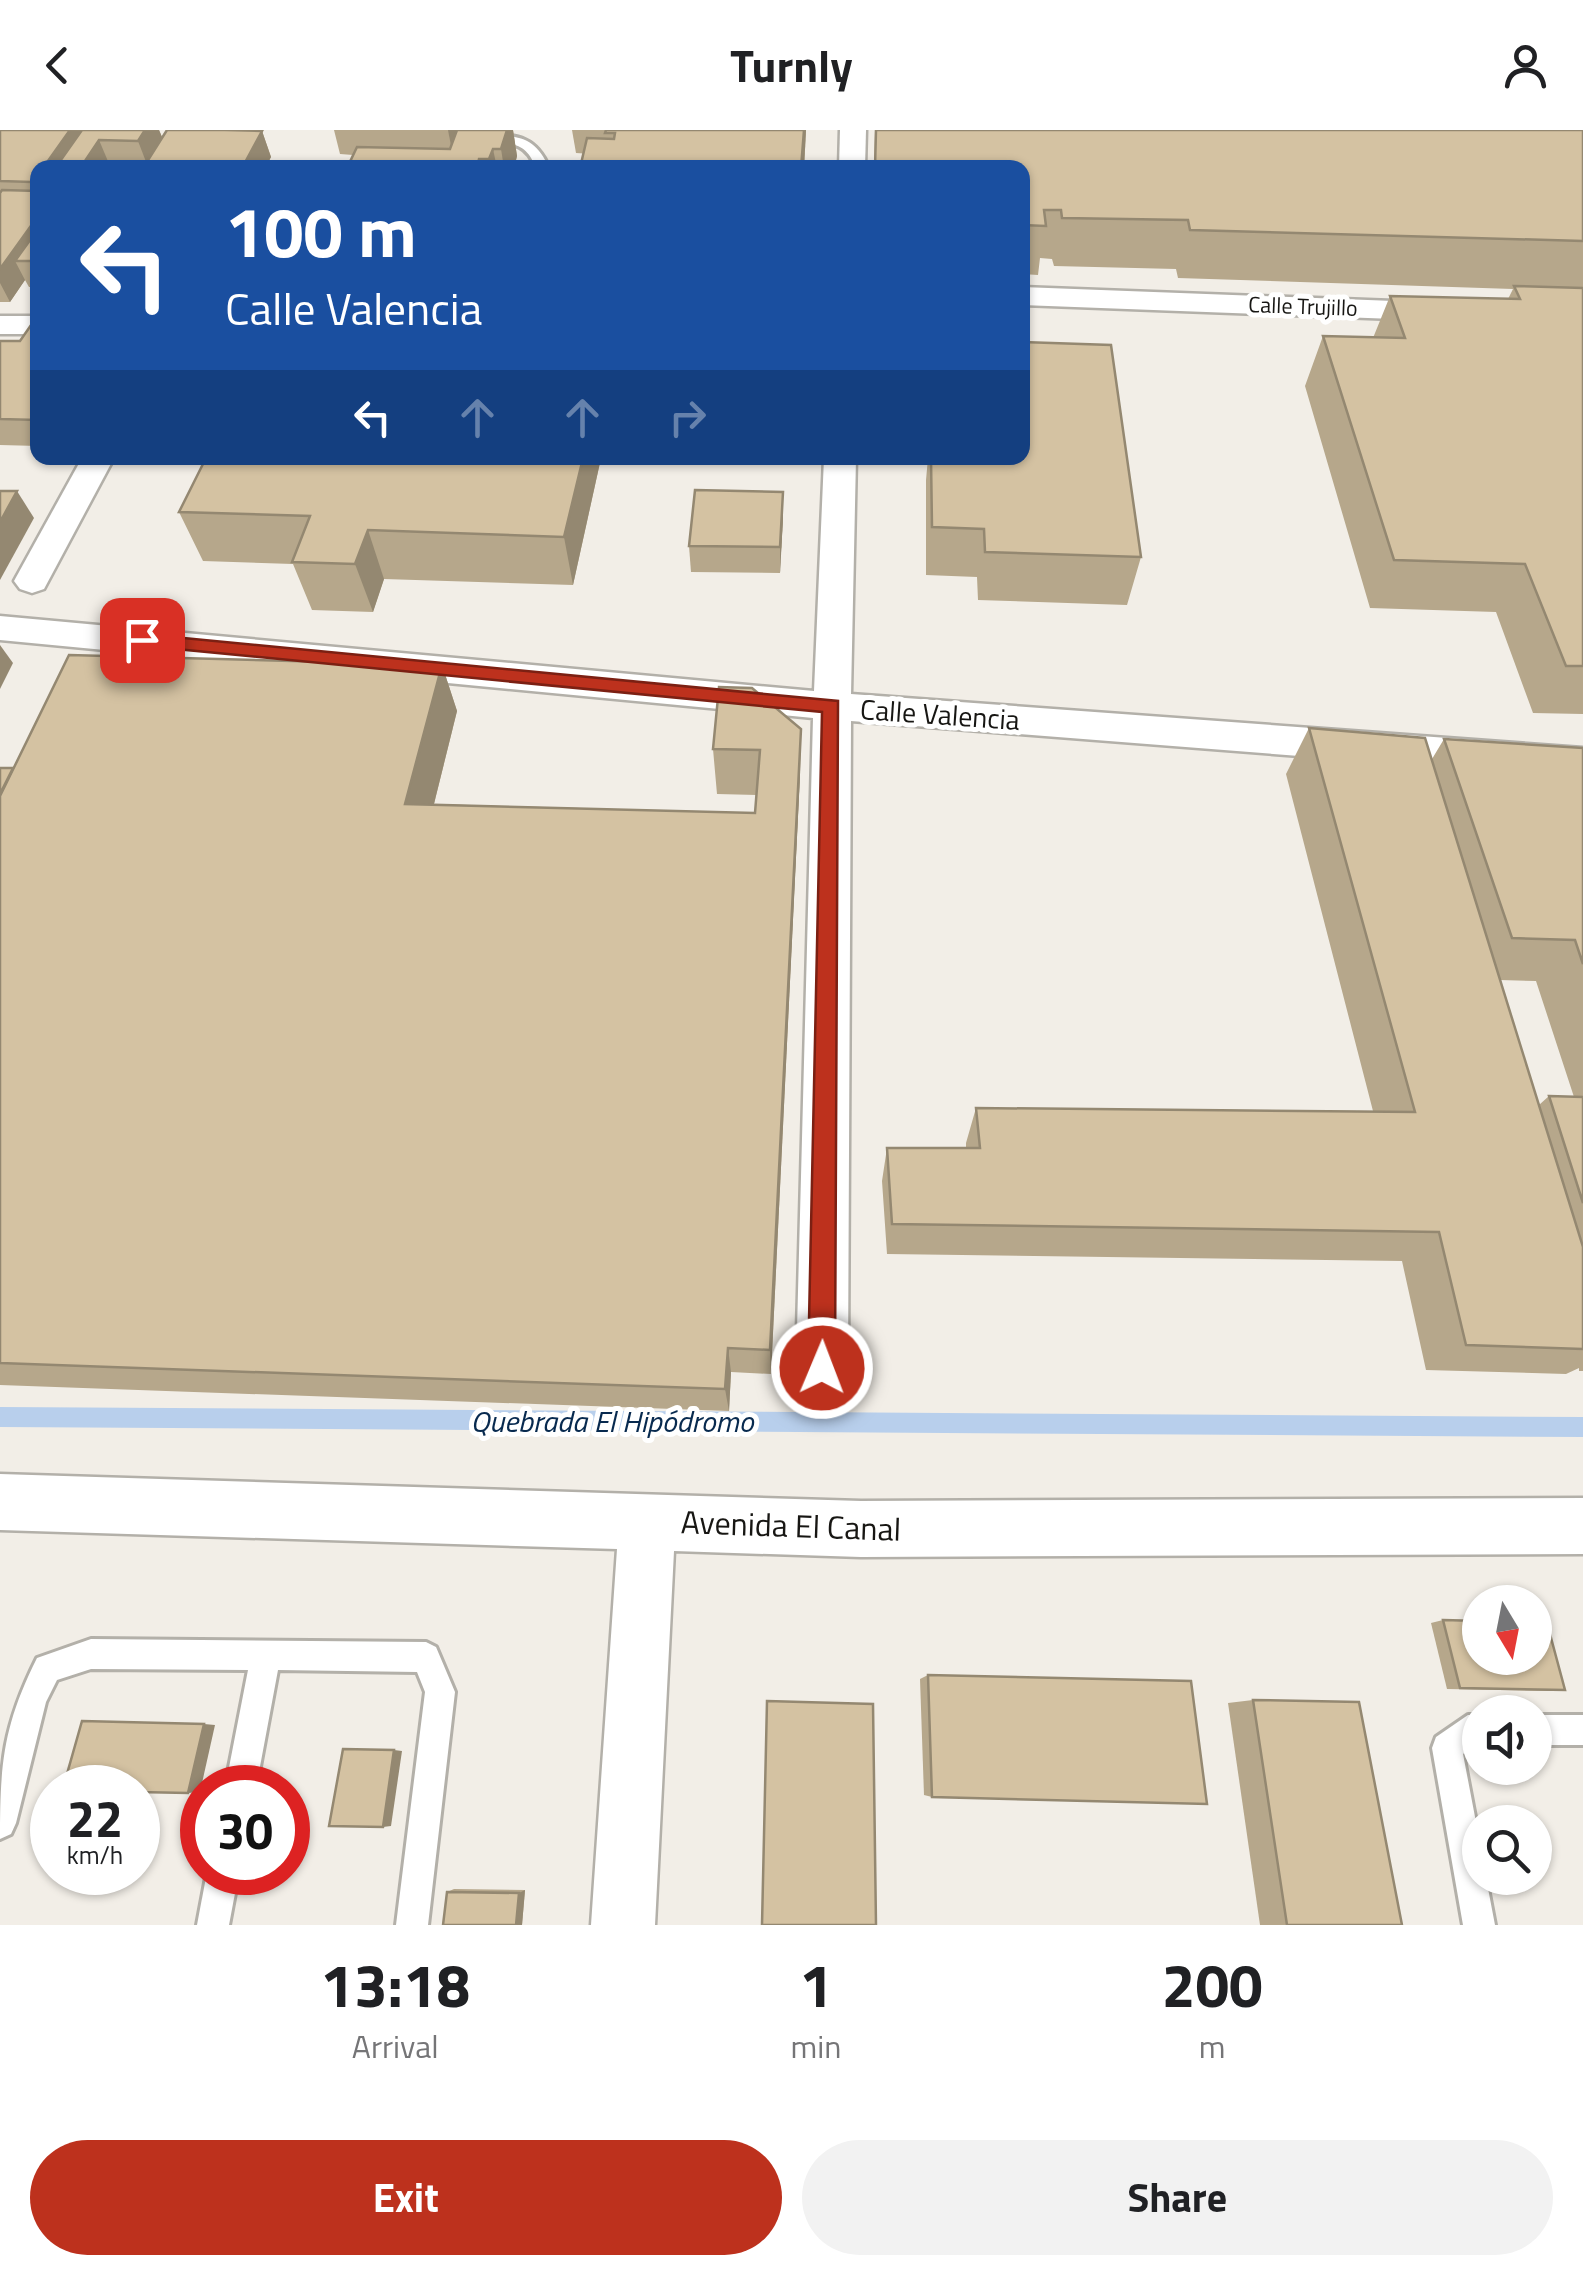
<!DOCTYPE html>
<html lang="en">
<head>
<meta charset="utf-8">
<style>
	body { margin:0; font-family:"Titillium Web",sans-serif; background:#f2f2f2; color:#202124; height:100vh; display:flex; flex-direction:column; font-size:38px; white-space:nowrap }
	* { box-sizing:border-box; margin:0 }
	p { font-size:32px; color:#757577 }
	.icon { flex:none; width:55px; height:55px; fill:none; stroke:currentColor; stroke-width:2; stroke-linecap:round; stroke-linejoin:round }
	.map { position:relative; height:1795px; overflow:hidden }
	.sheet { display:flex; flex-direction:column; background:#fff; flex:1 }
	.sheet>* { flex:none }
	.guide { position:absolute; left:30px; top:30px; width:1000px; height:305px; border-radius:20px; box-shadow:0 2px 8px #0004; background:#1a4fa0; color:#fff; overflow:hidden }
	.needle { width:65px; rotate:170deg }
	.controls { position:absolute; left:1462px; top:1455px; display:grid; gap:20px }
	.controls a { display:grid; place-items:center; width:90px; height:90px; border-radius:50%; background:#fff; box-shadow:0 2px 8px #0004; font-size:50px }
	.speed { position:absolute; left:30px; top:1635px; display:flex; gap:20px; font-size:50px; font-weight:700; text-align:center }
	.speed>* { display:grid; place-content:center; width:130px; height:130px; border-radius:50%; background:#fff; box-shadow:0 2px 8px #0004; line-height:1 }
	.speed small { font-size:25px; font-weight:400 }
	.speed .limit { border:15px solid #d22; background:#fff; color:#111 }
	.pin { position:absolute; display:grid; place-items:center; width:85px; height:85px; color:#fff; margin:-42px; border-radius:20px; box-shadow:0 5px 15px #0006 }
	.me { position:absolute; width:110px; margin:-55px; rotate:1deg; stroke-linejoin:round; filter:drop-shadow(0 0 8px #0008) }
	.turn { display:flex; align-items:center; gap:35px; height:210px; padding:0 30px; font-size:45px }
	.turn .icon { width:130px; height:130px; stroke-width:2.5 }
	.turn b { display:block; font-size:70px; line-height:85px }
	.lanes { display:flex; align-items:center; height:95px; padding:0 30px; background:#0003; justify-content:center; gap:50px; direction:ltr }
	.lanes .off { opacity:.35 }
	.eta { display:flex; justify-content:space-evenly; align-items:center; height:170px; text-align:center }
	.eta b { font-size:60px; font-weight:700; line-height:70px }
	.button { display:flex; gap:20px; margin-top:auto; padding:20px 30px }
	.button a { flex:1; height:115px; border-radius:60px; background:#bd311d; color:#fff; font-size:40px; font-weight:700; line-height:115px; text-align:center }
	.button a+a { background:#f2f2f2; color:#202124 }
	header { display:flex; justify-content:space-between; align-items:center; height:130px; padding:0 30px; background:#fff; font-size:45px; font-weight:700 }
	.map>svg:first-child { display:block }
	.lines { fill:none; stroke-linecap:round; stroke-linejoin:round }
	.stream { fill:#b8cfec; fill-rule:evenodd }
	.service-casing { stroke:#b3b0a9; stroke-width:6 }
	.minor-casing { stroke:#b3b0a9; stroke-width:5 }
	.service { fill:#fff; fill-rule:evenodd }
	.minor { fill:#fff; fill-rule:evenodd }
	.wall { fill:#b6a78b; fill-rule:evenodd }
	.shaded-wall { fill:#948871 }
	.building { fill:#d4c2a2; stroke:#948871; stroke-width:2.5 }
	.route { fill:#bd311d; stroke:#7b2013; stroke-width:2.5 }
	.labels { text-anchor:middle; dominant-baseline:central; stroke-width:10; stroke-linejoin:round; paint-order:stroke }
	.far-street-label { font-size:22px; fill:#171613; stroke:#fff }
	.street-label { font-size:28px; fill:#171613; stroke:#fff }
	.water-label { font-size:30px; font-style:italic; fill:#082a4f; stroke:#fff }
	.near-street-label { font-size:32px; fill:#171613; stroke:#fff }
</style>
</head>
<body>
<header><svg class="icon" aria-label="back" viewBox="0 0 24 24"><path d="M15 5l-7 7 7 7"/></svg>Turnly<svg class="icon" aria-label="person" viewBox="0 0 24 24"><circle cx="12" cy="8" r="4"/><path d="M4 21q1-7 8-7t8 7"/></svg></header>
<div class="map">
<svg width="1583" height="1795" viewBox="0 0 1583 1795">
	<rect width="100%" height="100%" fill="#f2eee7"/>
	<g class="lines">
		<path class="stream" d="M0,1277L1583,1287V1307L0,1297Z"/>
		<defs>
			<g id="service">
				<path d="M488,4C519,6 536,7 549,38H536C525,10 510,14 484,11V5Z"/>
				<path d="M91,1509L426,1512L436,1517L455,1562L428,1795H396L425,1562L417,1542L278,1540L256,1658H225L248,1540L91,1539L57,1550L46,1572L16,1693L11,1704L0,1709C0,1634 3,1596 37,1528Z"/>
				<path d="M1468,1585H1480V1615H1474L1463,1624L1480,1713V1748H1486L1495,1795H1463L1432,1618L1436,1607Z"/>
				<rect x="1535" y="1585" width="48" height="30"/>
				<path d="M207,1742H239L229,1795H197Z"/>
			</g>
			<g id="minor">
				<path d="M840,0H866L865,38H839Z"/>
				<path d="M1022,157L1446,173L1456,176L1461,182L1456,188L1446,191L1022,175Z"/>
				<rect x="0" y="186" width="38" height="18"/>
				<path d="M82,328H114L44,459L32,463L20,459L14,451Z"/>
				<path d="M824,328H856L851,564L1583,618V648L851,591L848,1238L841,1257L822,1264L803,1257L796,1238L813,588L0,510V486L814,561Z"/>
				<path d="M0,1344L861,1371L1583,1368V1424L861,1427L674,1421L655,1795H591L617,1419L0,1400Z"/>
			</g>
		</defs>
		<use href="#service" class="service-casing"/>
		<use href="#minor" class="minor-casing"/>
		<use href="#service" class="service"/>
		<use href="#minor" class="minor"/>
	</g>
	<g class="wall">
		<path d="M0,0H159L162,7L262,1L271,27L265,38H38V157H29L25,150L10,172H0Z"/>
		<path d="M334,0H513L517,26L514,38H347L353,25L340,24Z"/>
		<path d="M572,0H806L804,38L576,23Z"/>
		<path d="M875,0H1583V584L1533,583L1496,482L1370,478L1305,256L1323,206L1373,208L1390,166L1508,169L1513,159L1178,148L1176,139L1054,136L1052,129L1040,128L1038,145L1022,144V38H874Z"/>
		<path d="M38,185V316L0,315V211H20Z"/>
		<path d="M206,328H601L573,455L384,449L373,482L312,480L293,434L203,431L179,382Z"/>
		<path d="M928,328H1022L1141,427L1127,475L978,470L977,447L926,445V350Z"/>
		<path d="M783,388L780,443L691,442L689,416Z"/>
		<path d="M442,535L457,581L434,674L755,683L757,665L717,664L713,619L719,557L800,645L771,1244L731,1242L729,1281L0,1255V638H13Z"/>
		<path d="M1309,598L1432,629L1444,609L1583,618V1241H1579V1238L1566,1244L1426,1240L1402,1131L887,1124L882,1051L887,1018H966V1013L976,978L1373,981L1286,644ZM1500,850L1536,851L1574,967L1549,966L1539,975Z"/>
		<path d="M1443,1490L1565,1560L1550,1561L1447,1559L1431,1493Z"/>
		<path d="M928,1545L932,1667L924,1665L920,1549Z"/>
		<path d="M1253,1570L1402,1795H1260L1228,1573Z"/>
		<path d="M454,1759L525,1760L522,1795H443L447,1762Z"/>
	</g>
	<g class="shaded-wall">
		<path d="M65,0H87L58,34L60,38H43Z"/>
		<path d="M145,0H159L164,12L148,37L138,11Z"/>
		<path d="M448,0H464L453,26Z"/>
		<path d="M507,0H513L517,26L514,38H504L501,19Z"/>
		<path d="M804,0H806L804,38H801Z"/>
		<path d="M262,1L271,27L265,38H242Z"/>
		<path d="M99,10L110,36L84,38L83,34Z"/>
		<path d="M493,19L497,38H491L489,29Z"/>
		<path d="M38,45V63L32,52Z"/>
		<path d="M38,86V131H15L25,150L10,172L0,153V139Z"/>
		<path d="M583,328H601L573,455L564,407Z"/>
		<path d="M17,361L34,388L0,450V392Z"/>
		<path d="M783,362V388L780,443V417Z"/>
		<path d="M368,400L384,449L373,482L355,434Z"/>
		<path d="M0,515L13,533L0,559Z"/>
		<path d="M442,535L457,581L423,718L405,674Z"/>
		<path d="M801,599L800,645L771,1244L770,1220Z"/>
		<path d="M728,1218L731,1242L729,1281L725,1259Z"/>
		<path d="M204,1594L215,1595L200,1662L188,1663Z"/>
		<path d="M394,1620L402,1621L391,1696L383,1697Z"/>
		<path d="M525,1760L522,1795H516L519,1763Z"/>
	</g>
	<g class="building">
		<path d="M0,0H70L43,38H38V45L32,52L0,51Z"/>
		<path d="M82,0H145L138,11L99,10L83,34H58Z"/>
		<path d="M167,0H225L262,1L242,38H143Z"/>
		<path d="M457,0H507L501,19H493L489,29H479L477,38H347L357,17L450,19Z"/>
		<path d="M606,0H804L801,38H580L587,8L614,9L615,3H605Z"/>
		<path d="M876,0H1583V111L1190,100L1188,90L1062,88L1061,80H1044L1046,96L1022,95V38H875Z"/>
		<path d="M2,60L38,61V86L0,139V63Z"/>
		<path d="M38,99V137H33L37,131H15Z"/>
		<path d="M1514,156L1583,158V536H1566L1525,434L1394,430L1323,206L1405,208L1390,166L1520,169Z"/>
		<path d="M38,185V290L0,289V211H20Z"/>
		<path d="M1022,212L1111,215L1141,427L985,422L984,399L932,397L931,328H1022Z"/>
		<path d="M206,328H583L564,407L368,400L355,434L292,432L310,386L179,382Z"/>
		<path d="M695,360L783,362L780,417L689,416Z"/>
		<path d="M0,361H17L0,392Z"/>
		<path d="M69,525L442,535L405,674L755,683L760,620L713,619L719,557L752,558L801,599L770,1220L728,1218L725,1259L0,1233V666Z"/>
		<path d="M1309,598L1425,608L1583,1117V1219L1466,1215L1439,1102L892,1094L887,1018H980L976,978L1415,982Z"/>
		<path d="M1444,609L1583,618V834L1575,810L1512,808Z"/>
		<path d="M0,638H13L0,664Z"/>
		<path d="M1549,966L1583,967V1073Z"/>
		<path d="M1443,1490L1480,1491V1528H1535V1493H1547L1565,1560L1460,1558Z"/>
		<path d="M928,1545L1191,1551L1207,1674L932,1667Z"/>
		<path d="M1253,1570L1359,1572L1402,1795H1287Z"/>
		<path d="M767,1571L873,1574L876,1795H762Z"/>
		<path d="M82,1591L204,1594L188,1663L138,1662V1658H63Z"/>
		<path d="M343,1619L394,1620L383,1697L329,1696Z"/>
		<path d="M447,1762L519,1763L516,1795H443Z"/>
	</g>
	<path class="route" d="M142,504L838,571L835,1238L831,1248L822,1252L812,1248L808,1238L822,582L135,515V506Z"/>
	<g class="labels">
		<g class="far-street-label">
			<text transform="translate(1303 176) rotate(2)">Calle Trujillo</text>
		</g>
		<g class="street-label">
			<text transform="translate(940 584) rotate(4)">Calle Valencia</text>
		</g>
		<g class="water-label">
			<text x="612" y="1291">Quebrada El Hipódromo</text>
		</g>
		<g class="near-street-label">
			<text transform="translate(791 1395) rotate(2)">Avenida El Canal</text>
		</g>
	</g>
</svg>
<div class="controls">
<a><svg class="needle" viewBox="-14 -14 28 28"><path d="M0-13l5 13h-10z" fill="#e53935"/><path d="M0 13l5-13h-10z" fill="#757577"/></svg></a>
<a><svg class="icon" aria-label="sound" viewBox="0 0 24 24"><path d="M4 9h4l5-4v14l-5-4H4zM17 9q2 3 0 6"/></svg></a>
<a><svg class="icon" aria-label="search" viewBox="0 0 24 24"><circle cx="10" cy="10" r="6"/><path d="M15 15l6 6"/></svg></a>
</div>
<div class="speed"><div>22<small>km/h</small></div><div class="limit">30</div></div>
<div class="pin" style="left:142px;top:510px;background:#d93025"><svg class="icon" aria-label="arrive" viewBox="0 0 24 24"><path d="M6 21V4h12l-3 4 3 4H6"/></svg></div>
<svg class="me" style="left:822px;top:1238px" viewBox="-20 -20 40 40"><circle r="17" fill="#bd311d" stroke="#fff" stroke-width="3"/><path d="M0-11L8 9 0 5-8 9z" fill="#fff"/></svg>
<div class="guide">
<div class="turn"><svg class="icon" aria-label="left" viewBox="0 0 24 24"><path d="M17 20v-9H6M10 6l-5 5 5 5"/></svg><div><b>100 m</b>Calle Valencia</div></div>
<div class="lanes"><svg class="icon" aria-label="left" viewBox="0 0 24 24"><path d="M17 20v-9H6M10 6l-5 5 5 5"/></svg><svg class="icon off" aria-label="ahead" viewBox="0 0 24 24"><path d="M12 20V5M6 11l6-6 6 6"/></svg><svg class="icon off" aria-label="ahead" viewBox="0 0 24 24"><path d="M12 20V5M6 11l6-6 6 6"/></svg><svg class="icon off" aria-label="right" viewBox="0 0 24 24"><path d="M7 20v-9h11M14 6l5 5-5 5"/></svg></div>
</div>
</div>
<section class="sheet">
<div class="eta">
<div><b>13:18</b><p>Arrival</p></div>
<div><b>1</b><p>min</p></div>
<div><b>200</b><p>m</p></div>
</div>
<div class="button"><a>Exit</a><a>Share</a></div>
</section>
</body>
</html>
